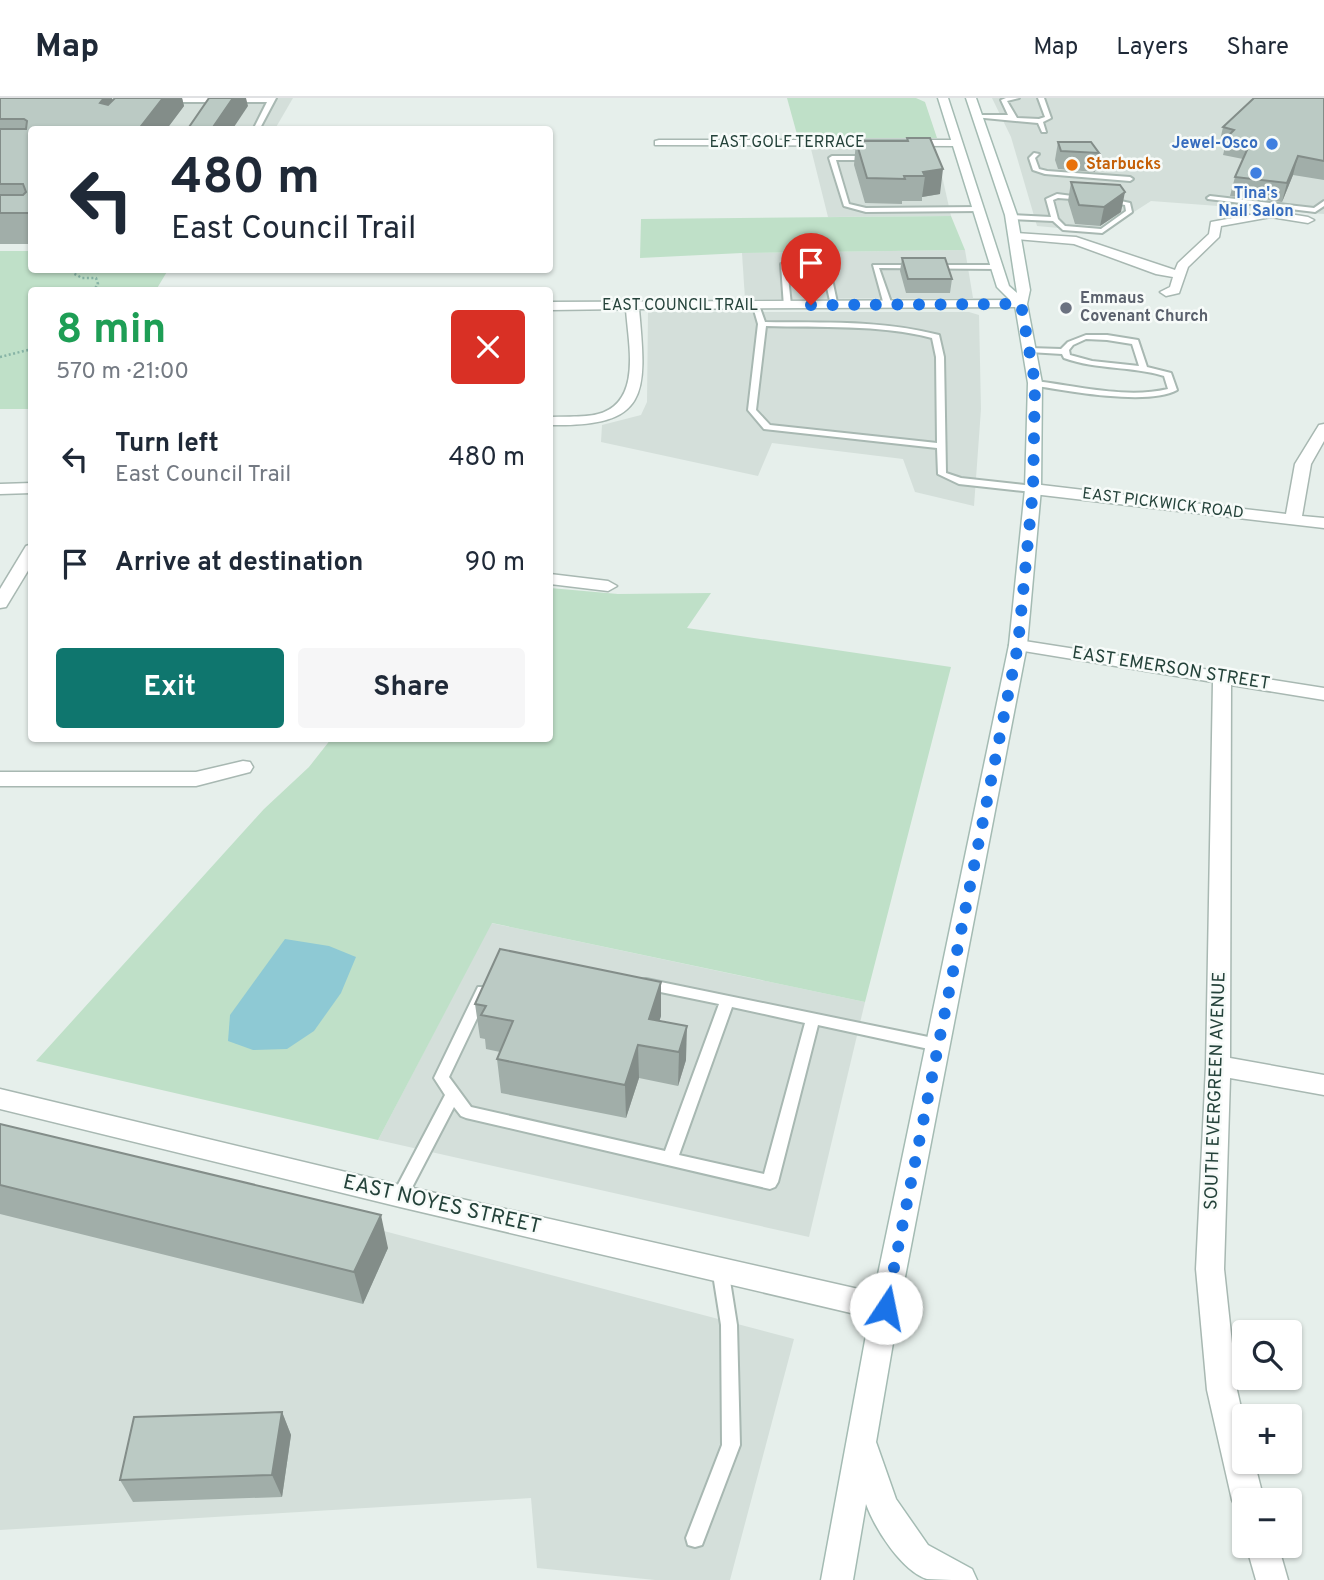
<!DOCTYPE html>
<html lang="en">
<head>
<meta charset="utf-8">
<style>
	body { margin:0; font-family:Overpass,sans-serif; background:#f6f6f7; color:#1f2937; height:100vh; display:flex; flex-direction:column; font-size:26px; white-space:nowrap }
	* { box-sizing:border-box; margin:0 }
	p { font-size:23px; color:#747a83 }
	.icon { flex:none; width:38px; height:38px; fill:none; stroke:currentColor; stroke-width:2; stroke-linecap:round; stroke-linejoin:round }
	.map { position:relative; flex:1; overflow:hidden }
	.side { position:absolute; left:28px; top:189px; width:525px; height:455px; display:flex; flex-direction:column; background:#fff; border-radius:7px; box-shadow:0 2px 5px #0004 }
	.side>* { flex:none }
	.banner { position:absolute; left:28px; top:28px; width:525px; height:147px; border-radius:7px; box-shadow:0 2px 5px #0004; background:#fff; color:#1f2937; overflow:hidden }
	.buttons { position:absolute; left:1232px; top:1222px; display:grid; gap:14px }
	.buttons a { display:grid; place-items:center; width:70px; height:70px; border-radius:7px; background:#fff; box-shadow:0 2px 5px #0004; font-size:35px }
	.pin { position:absolute; display:grid; place-items:center; width:60px; height:60px; color:#fff; margin:-72px -30px; border-radius:50% 50% 50% 0; rotate:-45deg; box-shadow:0 0 7px #0007 }
	.pin .icon { rotate:45deg }
	.me { position:absolute; width:77px; margin:-38px; rotate:11deg; stroke-linejoin:round; filter:drop-shadow(0 0 5px #0008) }
	.turn { display:flex; align-items:center; gap:24px; height:147px; padding:0 28px; font-size:32px }
	.turn .icon { width:91px; height:91px; stroke-width:2.5 }
	.turn b { display:block; font-size:49px; line-height:60px }
	.round { display:grid; place-items:center; flex:none; width:74px; height:74px; border-radius:7px; background:#f6f6f7 }
	.summary { display:flex; align-items:center; justify-content:space-between; height:119px; padding:0 28px }
	h1 { font-size:42px; font-weight:700; line-height:52px; color:#1e9e55 }
	.primary-button { display:flex; gap:14px; margin-top:auto; padding:14px 28px }
	.primary-button a { flex:1; height:80px; border-radius:7px; background:#0f766e; color:#fff; font-size:28px; font-weight:700; line-height:80px; text-align:center }
	.primary-button a+a { background:#f6f6f7; color:#1f2937 }
	ul { padding:0; list-style:none }
	li { display:flex; align-items:center; gap:21px; height:105px; padding:0 28px }
	li div { flex:1 }
	li b { display:block; font-size:26px }
	li em { font-style:normal }
	header { display:flex; align-items:center; gap:42px; box-sizing:border-box; height:98px; padding:0 35px; background:#fff; border-bottom:2px solid #e0e1e3 }
	header strong { font-size:33px }
	nav { display:flex; gap:38px; margin-inline-start:auto; font-size:24px }
	.map>svg:first-child { display:block }
	.built { fill:#d4dfda }
	.green { fill:#bfe0c8 }
	.water { fill:#8ec9d4 }
	.lines { fill:none; stroke-linecap:round; stroke-linejoin:round }
	.lane-casing { stroke:#a8b8b2; stroke-width:4 }
	.street-casing { stroke:#a8b8b2; stroke-width:3 }
	.secondary-casing { stroke:#a4bbb3; stroke-width:3 }
	.path { stroke:#86b3a5; stroke-width:2.5; stroke-dasharray:2 2.5; stroke-linecap:butt }
	.lane { fill:#fff; fill-rule:evenodd }
	.street { fill:#fff; fill-rule:evenodd }
	.secondary { fill:#fff; fill-rule:evenodd }
	.wall { fill:#a1aea9 }
	.shaded-wall { fill:#838d89 }
	.building { fill:#bbcac4; stroke:#838d89; stroke-width:2 }
	.route { stroke:#1a73e8; stroke-width:12; stroke-dasharray:0 21.6 }
	.shop-dot { fill:#3f7fe0; stroke:#f7fbf9; stroke-width:2.5 }
	.food-dot { fill:#e8710a; stroke:#f7fbf9; stroke-width:2.5 }
	.worship-dot { fill:#6b7280; stroke:#f7fbf9; stroke-width:2.5 }
	.labels { text-anchor:middle; dominant-baseline:central; stroke-width:5; stroke-linejoin:round; paint-order:stroke }
	.far-street-label { font-size:16px; fill:#24423a; stroke:#f7fbf9 }
	.far-shop-label { font-size:16px; font-weight:bold; fill:#366cbe; stroke:#f7fbf9; text-anchor:end }
	.far-food-label { font-size:16px; font-weight:bold; fill:#c56008; stroke:#f7fbf9; text-anchor:start }
	.far-worship-label { font-size:16px; font-weight:bold; fill:#5b616d; stroke:#f7fbf9; text-anchor:start }
	.street-label { font-size:18px; fill:#24423a; stroke:#f7fbf9 }
	.near-street-label { font-size:21px; fill:#24423a; stroke:#f7fbf9 }
</style>
</head>
<body>
<header>
<strong>Map</strong>
<nav><a>Map</a><a>Layers</a><a>Share</a></nav>
</header>
<div class="map">
<svg width="1324" height="1482" viewBox="0 0 1324 1482">
	<rect width="100%" height="100%" fill="#e6efeb"/>
	<g class="built">
		<path d="M0,0H293L275,31L32,32Z"/>
		<path d="M992,0H1324V116L1151,103L1103,134L1037,128L1011,39Z"/>
		<path d="M811,51H936L951,118L828,119Z"/>
		<path d="M965,152L973,200L745,201L742,155Z"/>
		<path d="M648,214H969L979,217L981,311L974,408L915,394L903,361L772,345L758,378L601,344L602,327L641,317L647,304Z"/>
		<path d="M491,825L865,904L809,1139L378,1042Z"/>
		<path d="M0,1032L794,1241L730,1482H655L537,1470L531,1400L0,1432Z"/>
	</g>
	<g class="green">
		<path d="M787,0H916L925,4L937,40H798Z"/>
		<path d="M951,118L965,152L742,155L640,160L641,121Z"/>
		<path d="M0,153H31L32,172H168L156,192H32L31,311H0Z"/>
		<path d="M550,490L618,496L711,495L687,530L951,569L865,904L492,825L378,1042L36,963L264,711L309,669L331,641L550,640Z"/>
	</g>
	<path class="water" d="M285,841L329,848L356,859L341,895L314,933L287,951L253,952L228,943L230,917Z"/>
	<g class="lines">
		<defs>
			<g id="lane">
				<path d="M145,0H276L259,32H253L267,4H146L143,2Z"/>
				<path d="M1006,0H1019L1007,3L1017,20L1039,21L1045,19L1038,0H1044L1051,20L1043,24L1046,34H1042L1038,25L974,19L977,17H1008L1001,2Z"/>
				<path d="M1034,55L1039,56L1035,60L1039,71L1047,73L1130,79L1133,81L1130,83L1045,76L1033,72L1029,60Z"/>
				<path d="M832,58H870L873,60L870,62H836L849,106L866,110L979,109L982,111L979,113L866,114L844,108L829,60Z"/>
				<path d="M1057,96L1088,100L1085,102L1058,100L1053,102L1058,121L1065,128L1101,131L1126,113L1125,107L1105,103L1104,102L1107,100L1130,105L1132,114L1102,135L1063,132L1053,123L1011,121L1008,119L1011,117L1051,119L1046,101Z"/>
				<path d="M1210,98L1314,110L1324,103V108L1315,114L1208,101L1207,100Z"/>
				<path d="M819,163L829,167L838,209L831,207L822,168L818,167L787,169L791,207L784,209L781,166Z"/>
				<path d="M873,167H998L1002,169L998,171L879,170L892,207L888,209L884,207Z"/>
				<path d="M752,205L759,207L765,224C823,225 882,222 939,237L944,259L946,375L961,380L1033,388L1038,391L1033,394L959,386L938,376L937,350L764,331L748,312L758,226ZM766,228C821,230 878,226 932,240L936,259L937,345L770,327L756,312Z"/>
				<path d="M1086,237H1107L1138,242L1147,269L1171,275L1177,292C1149,308 1065,293 1032,287V283H1035C1078,288 1126,301 1168,291L1164,278C1132,268 1097,272 1064,260L1062,256L1029,254L1025,252L1029,250L1061,251L1068,244ZM1086,241L1107,242L1132,246L1139,268L1092,263L1070,257L1069,252L1073,247Z"/>
				<path d="M646,881L938,941L943,943L945,947L943,951L938,953L818,927L778,1084L775,1089L770,1091L466,1020L461,1018L454,1009L405,1103L400,1105L395,1103L392,1098L445,997L434,980L476,893L478,889H488L490,893L449,979L471,1009L665,1053L719,906L641,890L639,886L641,882ZM732,909L805,925L764,1076L679,1057Z"/>
				<path d="M720,1163L726,1165L728,1170L737,1227L740,1347L702,1447L695,1449L688,1447L686,1440L722,1347L721,1227L712,1170L714,1165Z"/>
			</g>
			<g id="street">
				<path d="M659,42H957L962,45L957,48L655,47V43Z"/>
				<path d="M1271,113L1308,119L1314,122L1308,125L1271,119L1221,128L1219,139L1188,169L1179,195L1166,198L1160,194L1170,189L1173,179L1156,176L1074,146L1015,141L1009,138L1015,135L1076,139L1175,172L1178,165L1209,136L1211,124Z"/>
				<path d="M1021,202L1025,203V209L639,211C647,297 649,329 550,327V319C565,318 583,320 598,316C643,304 628,245 626,211L550,212V204Z"/>
				<path d="M1324,326V343L1311,366L1302,418L1324,420V430L1033,396L1025,391L1033,386L1286,416L1295,366L1319,327Z"/>
				<path d="M32,385V395L0,396V386Z"/>
				<path d="M32,446V466L6,509L0,510V491L26,448Z"/>
				<path d="M550,476L608,483L617,488L608,493L550,486Z"/>
				<path d="M1018,542L1324,590V602L1231,587L1230,960L1324,977V997L1230,980L1224,1171L1237,1292L1244,1323V1363H1254L1264,1402H1244V1416L1237,1413L1232,1402L1207,1292L1196,1171L1206,968L1213,584L1012,551L1009,547Z"/>
				<path d="M243,663L250,664L253,669L250,674L196,688H0V674H196Z"/>
				<path d="M0,991L400,1087L885,1197L895,1201L899,1210L895,1219L885,1223L400,1109L0,1011Z"/>
				<path d="M1246,1447H1278L1288,1482H1256Z"/>
			</g>
			<path id="secondary" d="M938,0H948L1009,188L1017,195L1005,117L966,0H976L1017,117L1030,192L1027,206L1042,285L1041,391L1027,547L899,1210L876,1344L896,1401L928,1447L972,1471L977,1482C963,1482 941,1482 927,1481C902,1473 875,1431 866,1406L853,1482H821L871,1210L1009,547L1025,391L1028,285L1015,207L997,189Z"/>
		</defs>
		<use href="#lane" class="lane-casing"/>
		<use href="#street" class="street-casing"/>
		<use href="#secondary" class="secondary-casing"/>
		<g class="path">
			<path d="M75,173L73,175L82,180H96L98,186L94,192"/>
			<path d="M0,259L32,251"/>
		</g>
		<use href="#lane" class="lane"/>
		<use href="#street" class="street"/>
		<use href="#secondary" class="secondary"/>
	</g>
	<g class="wall">
		<path d="M0,0L112,3L115,0H182L184,8L166,32H32V146H0Z"/>
		<path d="M1324,0V82L1293,77L1282,104L1230,98L1235,79L1243,61L1223,57L1225,49L1219,47L1223,29Z"/>
		<path d="M907,40L940,96L922,99V103H902V106L865,105L854,67L856,43H907Z"/>
		<path d="M1058,44L1099,55L1095,74L1058,71L1055,62Z"/>
		<path d="M1071,84L1121,114L1100,128L1075,126L1068,103Z"/>
		<path d="M902,160L952,181L950,195H906L900,173Z"/>
		<path d="M475,906L661,918L659,923L686,962L678,988L639,980L626,1020L501,995L497,961L500,954L486,951L485,941L480,940Z"/>
		<path d="M0,1026L388,1150L363,1206L0,1116Z"/>
		<path d="M282,1314L291,1337L282,1399L133,1404L120,1382Z"/>
	</g>
	<g class="shaded-wall">
		<path d="M104,0H112L116,19L100,5Z"/>
		<path d="M163,0H182L184,8L166,32H138Z"/>
		<path d="M233,0H246L248,8L232,32H211Z"/>
		<path d="M1298,58L1293,77L1282,104L1287,85Z"/>
		<path d="M943,71L940,96L922,99L925,78L923,74Z"/>
		<path d="M1125,94L1121,114L1100,128L1104,109Z"/>
		<path d="M661,884V918L651,949L649,921Z"/>
		<path d="M687,928L686,962L678,988L679,954Z"/>
		<path d="M638,947L639,980L626,1020L625,987Z"/>
		<path d="M381,1117L388,1150L363,1206L354,1174Z"/>
		<path d="M282,1314L291,1337L282,1399L272,1377Z"/>
	</g>
	<g class="building">
		<path d="M0,0H104L100,5L108,7L115,0H163L138,32H32V115H0V97H23L26,94L23,86H0V31H26L27,23L24,21H0Z"/>
		<path d="M209,0H233L211,32H187Z"/>
		<path d="M1254,0H1324V63L1298,58L1287,85L1235,79L1251,43L1227,39L1234,32L1223,29Z"/>
		<path d="M907,40H930L943,71L923,74L925,78H904L905,81L867,80L856,43H908Z"/>
		<path d="M1058,44H1091L1099,55L1061,53Z"/>
		<path d="M1071,84L1120,87L1125,94L1104,109L1079,107Z"/>
		<path d="M902,160H945L952,181H908Z"/>
		<path d="M500,851L661,884L649,921L687,928L679,954L638,947L625,987L497,961L513,923L481,917L486,908L475,906Z"/>
		<path d="M0,1026L381,1117L354,1174L0,1087Z"/>
		<path d="M282,1314L272,1377L120,1382L134,1319Z"/>
	</g>
	<g class="lines">
		<path class="route" d="M811,207L1021,206L1035,285L1033,391L1018,547L886,1210"/>
	</g>
	<g class="shop-dot">
		<circle cx="1272" cy="46" r="7"/>
		<circle cx="1256" cy="75" r="7"/>
	</g>
	<circle class="food-dot" cx="1072" cy="67" r="7"/>
	<circle class="worship-dot" cx="1066" cy="210" r="7"/>
	<g class="labels">
		<g class="far-street-label">
			<text x="787" y="45">EAST GOLF TERRACE</text>
			<text x="680" y="208">EAST COUNCIL TRAIL</text>
			<text transform="translate(1163 406) rotate(7)">EAST PICKWICK ROAD</text>
		</g>
		<g class="far-shop-label">
			<text x="1258" y="46">Jewel-Osco</text>
			<text x="1256" y="96" text-anchor="middle">Tina's<tspan x="1256" dy="18">Nail Salon</tspan></text>
		</g>
		<g class="far-food-label">
			<text x="1086" y="67">Starbucks</text>
		</g>
		<g class="far-worship-label">
			<text x="1080" y="201">Emmaus<tspan x="1080" dy="18">Covenant Church</tspan></text>
		</g>
		<g class="street-label">
			<text transform="translate(1171 571) rotate(9)">EAST EMERSON STREET</text>
			<text transform="translate(1216 993) rotate(-88)">SOUTH EVERGREEN AVENUE</text>
		</g>
		<g class="near-street-label">
			<text transform="translate(442 1107) rotate(13)">EAST NOYES STREET</text>
		</g>
	</g>
</svg>
<div class="buttons">
<a><svg class="icon" aria-label="search" viewBox="0 0 24 24"><circle cx="10" cy="10" r="6"/><path d="M15 15l6 6"/></svg></a>
<a>+</a>
<a>−</a>
</div>
<div class="pin" style="left:811px;top:207px;background:#d93025"><svg class="icon" aria-label="arrive" viewBox="0 0 24 24"><path d="M6 21V4h12l-3 4 3 4H6"/></svg></div>
<svg class="me" style="left:886px;top:1210px" viewBox="-20 -20 40 40"><circle r="19" fill="#fff"/><path d="M0-13L10 11 0 6-10 11z" fill="#1a73e8"/></svg>
<div class="banner">
<div class="turn"><svg class="icon" aria-label="left" viewBox="0 0 24 24"><path d="M17 20v-9H6M10 6l-5 5 5 5"/></svg><div><b>480 m</b>East Council Trail</div></div>
</div>
<section class="side">
<div class="summary"><div><h1>8 min</h1><p>570 m · 21:00</p></div><a class="round" style="background:#d93025;color:#fff"><svg class="icon" aria-label="close" viewBox="0 0 24 24"><path d="M6 6l12 12M18 6L6 18"/></svg></a></div>
<ul>
<li><svg class="icon" aria-label="left" viewBox="0 0 24 24"><path d="M17 20v-9H6M10 6l-5 5 5 5"/></svg><div><b>Turn left</b><p>East Council Trail</p></div><em>480 m</em></li>
<li><svg class="icon" aria-label="arrive" viewBox="0 0 24 24"><path d="M6 21V4h12l-3 4 3 4H6"/></svg><div><b>Arrive at destination</b></div><em>90 m</em></li>
</ul>
<div class="primary-button"><a>Exit</a><a>Share</a></div>
</section>
</div>
</body>
</html>
